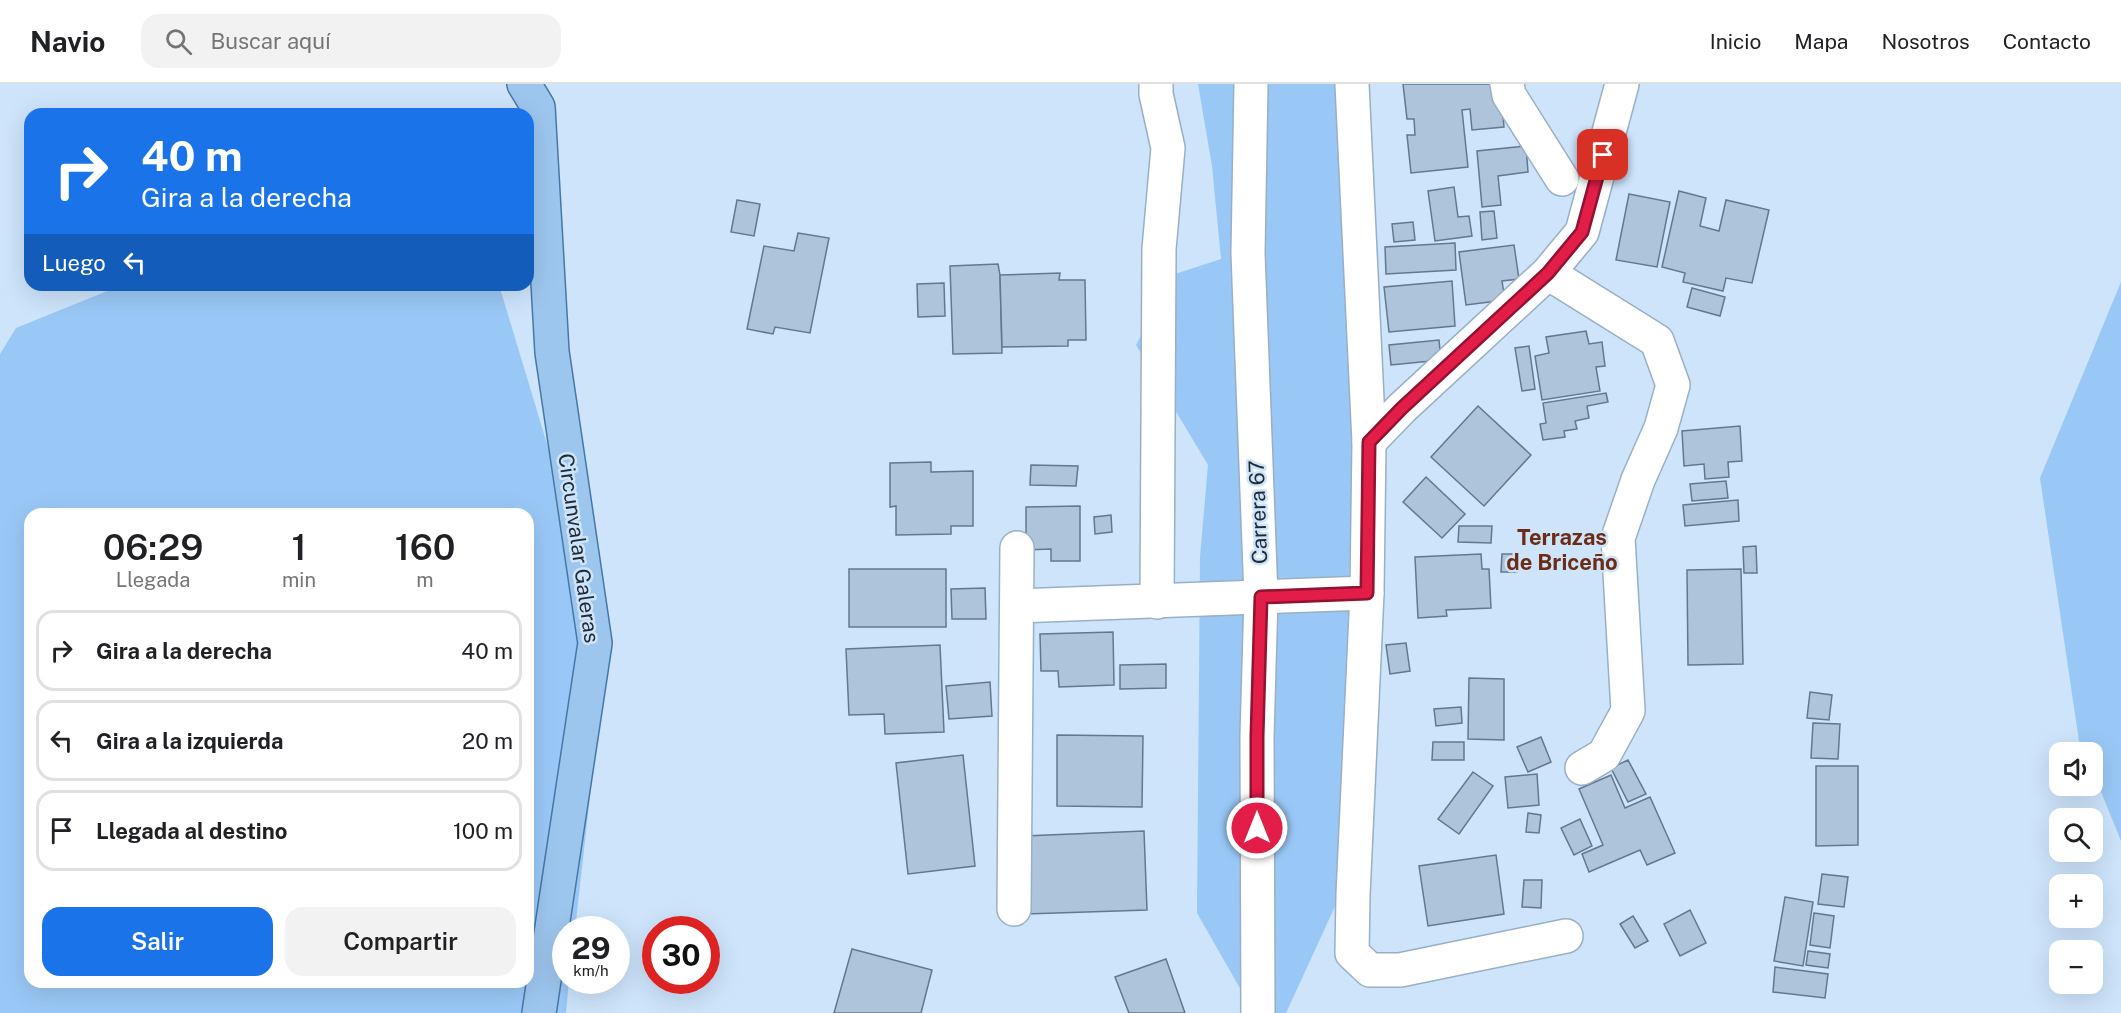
<!DOCTYPE html>
<html lang="es">
<head>
<meta charset="utf-8">
<style>
	body { margin:0; font-family:"Public Sans",sans-serif; background:#f2f2f2; color:#202124; height:100vh; display:flex; flex-direction:column; font-size:22px; white-space:nowrap }
	* { box-sizing:border-box; margin:0 }
	p { font-size:20px; color:#757577 }
	.icon { flex:none; width:33px; height:33px; fill:none; stroke:currentColor; stroke-width:2; stroke-linecap:round; stroke-linejoin:round }
	.map { position:relative; flex:1; overflow:hidden }
	.panel { position:absolute; left:24px; top:424px; width:510px; height:480px; display:flex; flex-direction:column; background:#fff; border-radius:18px; box-shadow:0 6px 24px #0002 }
	.panel>* { flex:none }
	.banner { position:absolute; left:24px; top:24px; width:510px; height:183px; border-radius:18px; box-shadow:0 6px 24px #0002; background:#1a73e8; color:#fff; overflow:hidden }
	.controls { position:absolute; left:2049px; top:658px; display:grid; gap:12px }
	.controls a { display:grid; place-items:center; width:54px; height:54px; border-radius:12px; background:#fff; box-shadow:0 6px 24px #0002; font-size:30px }
	.speed { position:absolute; left:552px; top:832px; display:flex; gap:12px; font-size:30px; font-weight:700; text-align:center }
	.speed>* { display:grid; place-content:center; width:78px; height:78px; border-radius:50%; background:#fff; box-shadow:0 6px 24px #0002; line-height:1 }
	.speed small { font-size:15px; font-weight:400 }
	.speed .limit { border:9px solid #d22; background:#fff; color:#111 }
	.pin { position:absolute; display:grid; place-items:center; width:51px; height:51px; color:#fff; margin:-26px; border-radius:12px; box-shadow:0 3px 9px #0006 }
	.me { position:absolute; width:66px; margin:-33px; rotate:0deg; stroke-linejoin:round; filter:drop-shadow(0 0 4px #0008) }
	.turn { display:flex; align-items:center; gap:21px; height:126px; padding:0 18px; font-size:27px }
	.turn .icon { width:78px; height:78px; stroke-width:2.5 }
	.turn b { display:block; font-size:42px; line-height:51px }
	.then { display:flex; align-items:center; height:57px; padding:0 18px; background:#0003; gap:12px; font-size:22px }
	.eta { display:flex; justify-content:space-evenly; align-items:center; height:102px; text-align:center }
	.eta b { font-size:36px; font-weight:600; line-height:42px }
	.primary-button { display:flex; gap:12px; margin-top:auto; padding:12px 18px }
	.primary-button a { flex:1; height:69px; border-radius:18px; background:#1a73e8; color:#fff; font-size:24px; font-weight:600; line-height:69px; text-align:center }
	.primary-button a+a { background:#f2f2f2; color:#202124 }
	ul { padding:0; list-style:none }
	li { display:flex; align-items:center; gap:18px; height:81px; margin:0 12px 9px; padding:0 6px; border:3px solid #e0e0e0; border-radius:18px }
	li div { flex:1 }
	li b { display:block; font-size:22px }
	li em { font-style:normal }
	header { display:flex; align-items:center; gap:36px; box-sizing:border-box; height:84px; padding:0 30px; background:#fff; border-bottom:2px solid #e0e0e0 }
	header strong { font-size:28px }
	nav { display:flex; gap:33px; margin-inline-start:auto; font-size:21px }
	.search { width:420px; height:54px; background:#f2f2f2; display:flex; align-items:center; gap:15px; box-sizing:border-box; padding:0 21px; border-radius:18px; color:#757577; font-size:22px }
	.map>svg:first-child { display:block }
	.green { fill:#9ac8f6; fill-rule:evenodd }
	.building { fill:#aec4db; stroke:#63788d; stroke-width:1.5 }
	.lines { fill:none; stroke-linecap:round; stroke-linejoin:round }
	.minor-casing { stroke:#99afc5; stroke-width:36 }
	.major-casing { stroke:#4777a5; stroke-width:36 }
	.minor { stroke:#fff; stroke-width:33 }
	.major { stroke:#9dc6ee; stroke-width:33 }
	.route-casing { stroke:#92132f; stroke-width:15 }
	.route { stroke:#e11d48; stroke-width:10 }
	.labels { text-anchor:middle; dominant-baseline:central; stroke-width:5; stroke-linejoin:round; paint-order:stroke }
	.street-label { font-size:21px; fill:#222a33; stroke:#cde4fb }
	.neighbourhood-label { font-size:22px; font-weight:bold; fill:#6c2b14; stroke:#cde4fb }
</style>
</head>
<body>
<header>
<strong>Navio</strong>
<div class="search"><svg class="icon" aria-label="search" viewBox="0 0 24 24"><circle cx="10" cy="10" r="6"/><path d="M15 15l6 6"/></svg>Buscar aquí</div>
<nav><a>Inicio</a><a>Mapa</a><a>Nosotros</a><a>Contacto</a></nav>
</header>
<div class="map">
<svg width="2121" height="929" viewBox="0 0 2121 929">
	<rect width="100%" height="100%" fill="#cde4fb"/>
	<g class="green">
		<path d="M1198,0H1345L1358,79L1343,805L1286,929H1258L1241,906L1197,829L1200,473L1208,381L1136,261L1175,190L1221,175L1212,82Z"/>
		<path d="M2121,198V757L2093,688L2092,669H2084L2079,657L2040,394Z"/>
		<path d="M122,201H499L599,532L593,686L575,846H566V897H569L566,929H0V270L16,244ZM30,430H528V898H30Z"/>
	</g>
	<g class="building">
		<path d="M1403,0H1500L1504,43L1472,46L1470,25L1462,26L1468,83L1411,89L1407,51H1415L1414,35H1407Z"/>
		<path d="M1526,62L1528,88L1498,92L1501,121L1482,123L1477,67Z"/>
		<path d="M1454,103L1458,133L1469,132L1472,152L1435,157L1428,107Z"/>
		<path d="M1679,107L1706,114L1700,142L1719,147L1726,116L1769,126L1752,199L1726,194L1723,207L1683,198L1685,189L1662,183Z"/>
		<path d="M1629,110L1670,118L1657,183L1616,176Z"/>
		<path d="M737,116L760,120L754,152L731,148Z"/>
		<path d="M1494,127L1497,154L1482,156L1480,128Z"/>
		<path d="M1413,138L1415,156L1394,158L1392,140Z"/>
		<path d="M798,149L829,154L810,249L775,243L773,250L747,245L764,162L794,167Z"/>
		<path d="M1455,159L1456,186L1386,190L1385,163Z"/>
		<path d="M1514,161L1519,195L1502,197L1505,216L1466,221L1459,168Z"/>
		<path d="M998,180L1000,191L1002,269L953,270L950,182Z"/>
		<path d="M1060,189L1059,196H1085L1086,256H1068V262L1002,263L1000,191Z"/>
		<path d="M1452,197L1455,242L1389,248L1384,203Z"/>
		<path d="M944,199L945,232L918,233L917,200Z"/>
		<path d="M1692,204L1725,213L1720,232L1687,223Z"/>
		<path d="M1586,247L1589,260L1602,258L1605,282L1596,283L1600,307L1542,316L1535,272L1549,269L1546,253Z"/>
		<path d="M1439,256L1441,276L1391,281L1389,261Z"/>
		<path d="M1529,262L1535,305L1522,307L1515,264Z"/>
		<path d="M1606,309L1608,318L1587,322L1589,334L1575,337L1577,345L1564,347L1565,353L1543,356L1540,340L1546,339L1543,319Z"/>
		<path d="M1478,322L1531,371L1484,422L1431,373Z"/>
		<path d="M1740,342L1742,377L1728,378L1729,393L1705,395L1704,380L1684,382L1682,347Z"/>
		<path d="M931,378V388L973,387V442H951V450L896,451V422L890,423V379Z"/>
		<path d="M1031,381L1078,382L1076,402L1030,401Z"/>
		<path d="M1426,393L1465,430L1442,454L1403,418Z"/>
		<path d="M1726,397L1728,414L1692,417L1690,400Z"/>
		<path d="M1738,416L1739,437L1685,442L1683,421Z"/>
		<path d="M1080,422V477H1051V465L1026,466V423Z"/>
		<path d="M1111,431L1112,448L1095,450L1094,433Z"/>
		<path d="M1459,442H1492L1491,459L1458,458Z"/>
		<path d="M1756,462L1757,489H1744L1743,463Z"/>
		<path d="M1481,470L1482,485H1489L1491,524L1446,526L1447,532L1418,534L1415,473Z"/>
		<path d="M1502,470H1518L1517,488H1501Z"/>
		<rect x="849" y="485" width="97" height="58"/>
		<path d="M1741,485L1743,580L1688,581L1687,486Z"/>
		<path d="M985,504L986,535H952L951,505Z"/>
		<path d="M1113,548L1114,601L1059,603L1058,587H1041L1040,550Z"/>
		<path d="M1406,559L1410,587L1390,590L1386,561Z"/>
		<path d="M940,561L944,648L885,650L884,630L849,631L846,565Z"/>
		<path d="M1166,580V604L1120,605V581Z"/>
		<path d="M1469,594L1504,595V656L1468,655Z"/>
		<path d="M990,598L992,632L949,635L946,602Z"/>
		<path d="M1810,608L1832,611L1829,636L1807,634Z"/>
		<path d="M1461,623L1462,639L1436,642L1434,625Z"/>
		<path d="M1813,639L1840,640L1838,675L1811,674Z"/>
		<path d="M1057,651L1143,652L1142,723L1057,722Z"/>
		<path d="M1541,653L1551,678L1528,688L1517,663Z"/>
		<path d="M1433,658H1464V676H1432Z"/>
		<path d="M963,671L975,782L908,790L896,679Z"/>
		<path d="M1628,676L1646,710L1628,718L1611,684Z"/>
		<path d="M1816,682H1858V761L1816,762Z"/>
		<path d="M1473,688L1493,702L1459,750L1438,735Z"/>
		<path d="M1537,690L1539,721L1508,724L1505,693Z"/>
		<path d="M1611,691L1625,724L1650,713L1675,769L1647,781L1640,766L1589,788L1582,770L1603,761L1579,705Z"/>
		<path d="M1528,729L1541,731L1539,749L1526,748Z"/>
		<path d="M1580,735L1592,762L1574,771L1561,744Z"/>
		<path d="M1144,747L1147,826L1026,830L1024,752Z"/>
		<path d="M1496,771L1504,830L1428,842L1419,782Z"/>
		<path d="M1822,790L1848,793L1844,823L1818,820Z"/>
		<path d="M1524,796H1542L1541,824L1522,823Z"/>
		<path d="M1785,813L1813,818L1803,882L1774,877Z"/>
		<path d="M1690,826L1706,859L1680,872L1664,840Z"/>
		<path d="M1814,829L1834,832L1830,864L1810,861Z"/>
		<path d="M1633,832L1648,857L1635,864L1620,840Z"/>
		<path d="M852,865L932,886L921,929H834Z"/>
		<path d="M1808,867L1830,870L1828,884L1806,881Z"/>
		<path d="M1166,875L1185,929H1129L1115,893Z"/>
		<path d="M1775,883L1828,890L1825,914L1773,908Z"/>
	</g>
	<g class="lines">
		<defs>
			<g id="minor">
				<path d="M1156,0V10L1168,64L1159,165L1157,518"/>
				<path d="M1251,0L1248,169L1261,513L1257,652L1258,929"/>
				<path d="M1352,0L1369,358L1367,509L1353,811L1352,869L1370,886H1400L1566,852"/>
				<path d="M1507,0L1509,11L1562,95"/>
				<path d="M1548,189L1657,257L1673,301L1661,344L1638,396L1618,454L1628,627L1604,671L1582,684"/>
				<path d="M1369,358L1402,324L1548,189L1582,148L1622,0"/>
				<path d="M1017,522L1367,509"/>
				<path d="M1014,825L1017,464"/>
			</g>
			<path id="major" d="M524,0L538,23L552,268L595,559L539,929"/>
		</defs>
		<use href="#minor" class="minor-casing"/>
		<use href="#major" class="major-casing"/>
		<use href="#minor" class="minor"/>
		<use href="#major" class="major"/>
	</g>
	<g class="lines">
		<defs>
			<path id="route" d="M1257,744V652L1261,513L1367,509L1369,358L1402,324L1548,189L1582,148L1603,71"/>
		</defs>
		<use href="#route" class="route-casing"/>
		<use href="#route" class="route"/>
	</g>
	<g class="labels">
		<g class="street-label">
			<text transform="translate(1258 428) rotate(-92)">Carrera 67</text>
			<text transform="translate(579 464) rotate(82)">Circunvalar Galeras</text>
		</g>
		<g class="neighbourhood-label">
			<text x="1562" y="453">Terrazas<tspan x="1562" dy="25">de Briceño</tspan></text>
		</g>
	</g>
</svg>
<div class="controls">
<a><svg class="icon" aria-label="sound" viewBox="0 0 24 24"><path d="M4 9h4l5-4v14l-5-4H4zM17 9q2 3 0 6"/></svg></a>
<a><svg class="icon" aria-label="search" viewBox="0 0 24 24"><circle cx="10" cy="10" r="6"/><path d="M15 15l6 6"/></svg></a>
<a>+</a>
<a>−</a>
</div>
<div class="speed"><div>29<small>km/h</small></div><div class="limit">30</div></div>
<div class="pin" style="left:1603px;top:71px;background:#d93025"><svg class="icon" aria-label="arrive" viewBox="0 0 24 24"><path d="M6 21V4h12l-3 4 3 4H6"/></svg></div>
<svg class="me" style="left:1257px;top:744px" viewBox="-20 -20 40 40"><circle r="17" fill="#e11d48" stroke="#fff" stroke-width="3"/><path d="M0-11L8 9 0 5-8 9z" fill="#fff"/></svg>
<div class="banner">
<div class="turn"><svg class="icon" aria-label="right" viewBox="0 0 24 24"><path d="M7 20v-9h11M14 6l5 5-5 5"/></svg><div><b>40 m</b>Gira a la derecha</div></div>
<div class="then">Luego<svg class="icon" aria-label="left" viewBox="0 0 24 24"><path d="M17 20v-9H6M10 6l-5 5 5 5"/></svg></div>
</div>
<section class="panel">
<div class="eta">
<div><b>06:29</b><p>Llegada</p></div>
<div><b>1</b><p>min</p></div>
<div><b>160</b><p>m</p></div>
</div>
<ul>
<li><svg class="icon" aria-label="right" viewBox="0 0 24 24"><path d="M7 20v-9h11M14 6l5 5-5 5"/></svg><div><b>Gira a la derecha</b></div><em>40 m</em></li>
<li><svg class="icon" aria-label="left" viewBox="0 0 24 24"><path d="M17 20v-9H6M10 6l-5 5 5 5"/></svg><div><b>Gira a la izquierda</b></div><em>20 m</em></li>
<li><svg class="icon" aria-label="arrive" viewBox="0 0 24 24"><path d="M6 21V4h12l-3 4 3 4H6"/></svg><div><b>Llegada al destino</b></div><em>100 m</em></li>
</ul>
<div class="primary-button"><a>Salir</a><a>Compartir</a></div>
</section>
</div>
</body>
</html>
